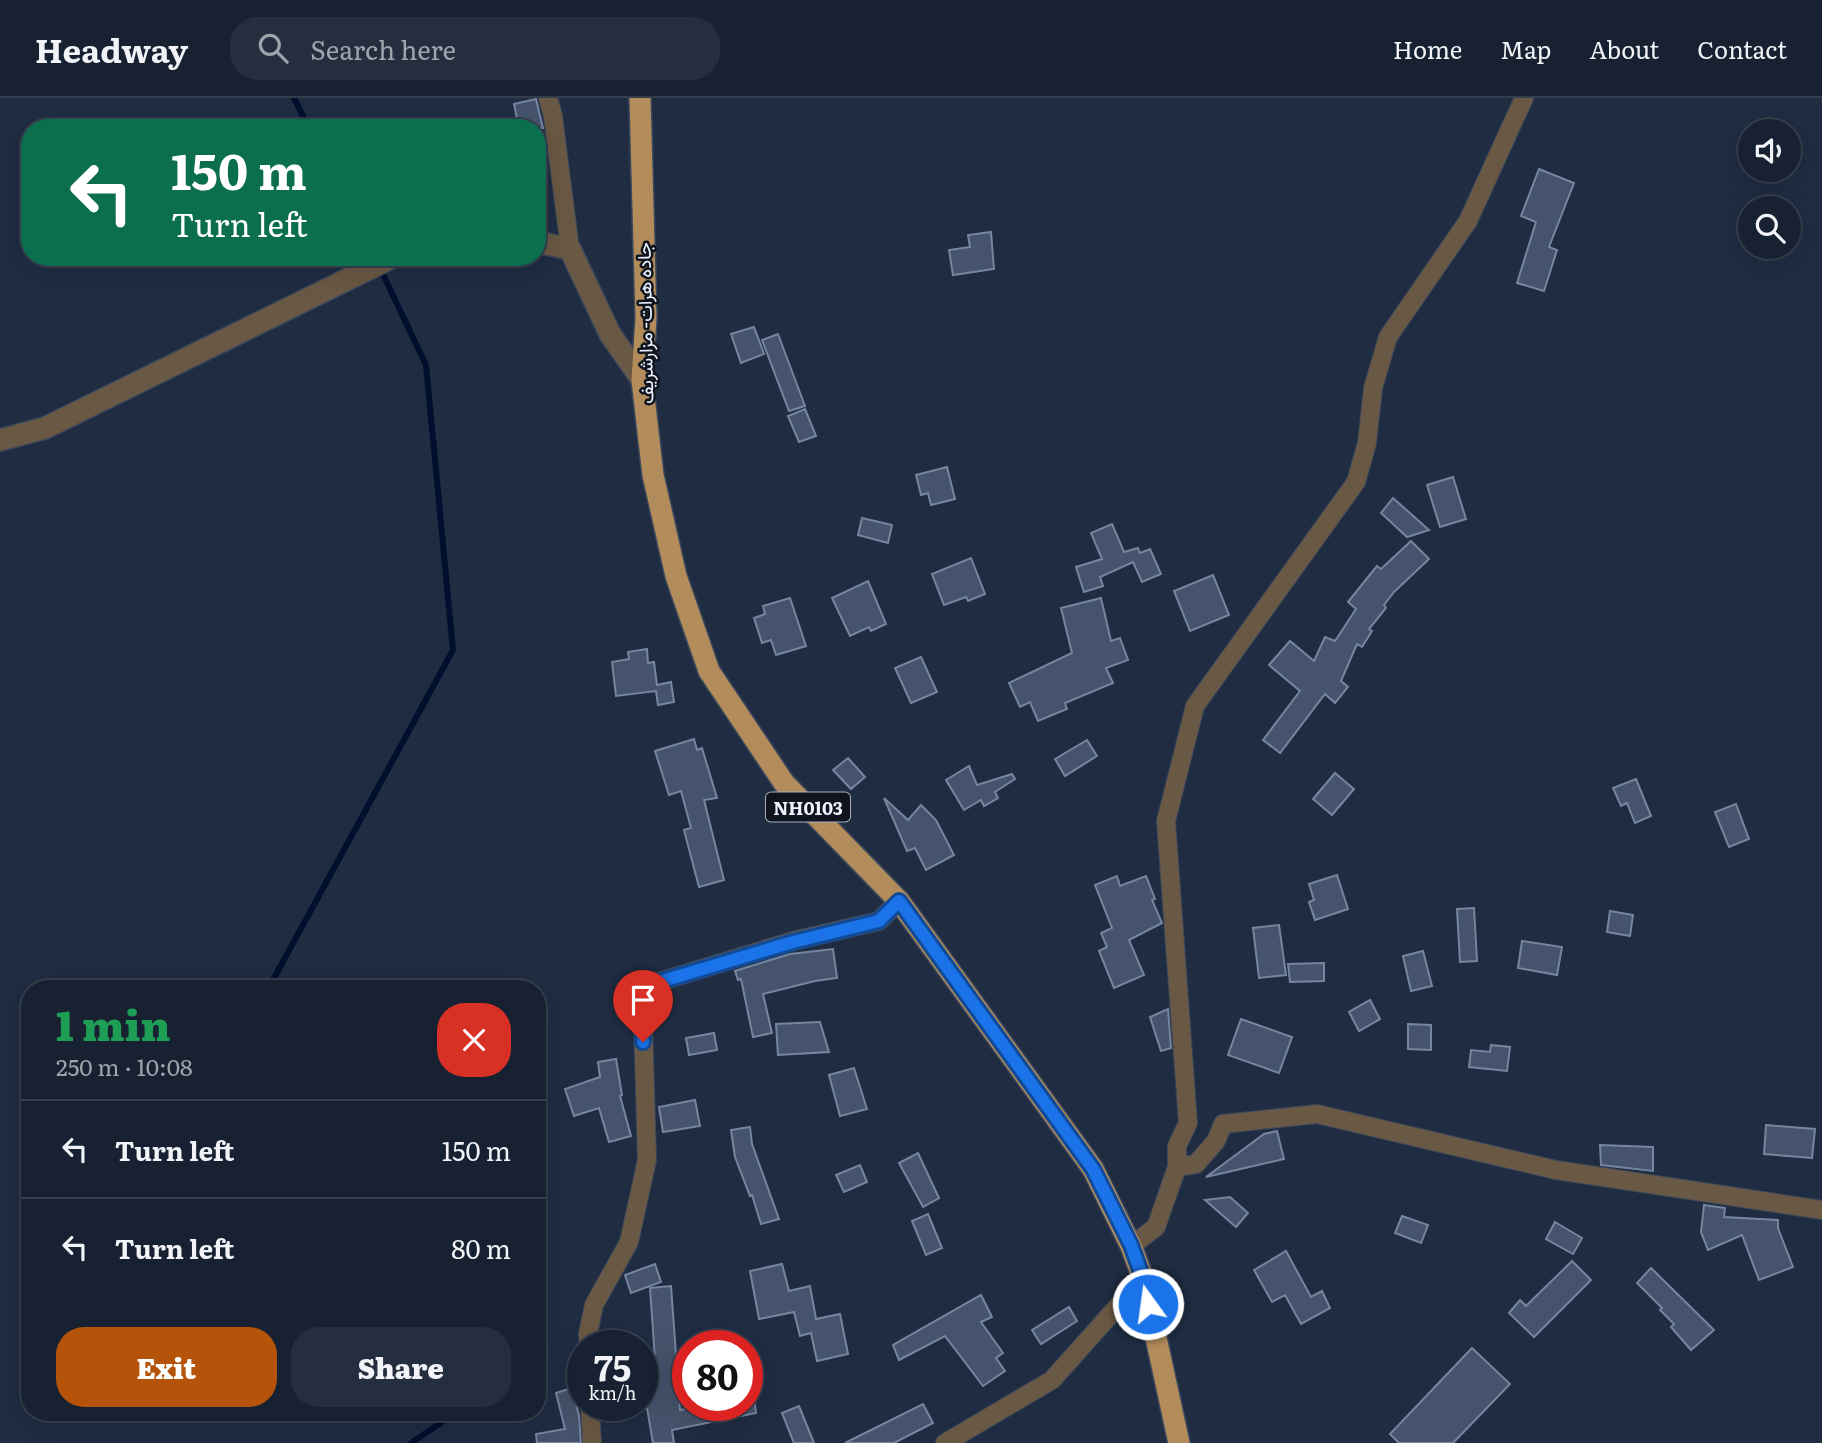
<!DOCTYPE html>
<html lang="en">
<head>
<meta charset="utf-8">
<style>
	body { margin:0; font-family:Literata,Vazirmatn,serif; background:#242e3e; color:#f1f3f6; height:100vh; display:flex; flex-direction:column; font-size:26px; white-space:nowrap }
	* { box-sizing:border-box; margin:0 }
	p { font-size:23px; color:#9ea3ac }
	.icon { flex:none; width:38px; height:38px; fill:none; stroke:currentColor; stroke-width:2; stroke-linecap:round; stroke-linejoin:round }
	.map { position:relative; flex:1; overflow:hidden }
	.side { position:absolute; left:21px; top:882px; width:525px; height:441px; display:flex; flex-direction:column; background:#172132; border-radius:28px; box-shadow:0 7px 28px #0002,0 0 0 2px #363e4d }
	.side>* { flex:none }
	.top-card { position:absolute; left:21px; top:21px; width:525px; height:147px; border-radius:28px; box-shadow:0 7px 28px #0002,0 0 0 2px #363e4d; background:#0b6e4f; color:#fff; overflow:hidden }
	.fabs { position:absolute; left:1738px; top:21px; display:grid; gap:14px }
	.fabs a { display:grid; place-items:center; width:63px; height:63px; border-radius:50%; background:#172132; box-shadow:0 7px 28px #0002,0 0 0 2px #363e4d; font-size:35px }
	.speed { position:absolute; left:567px; top:1232px; display:flex; gap:14px; font-size:35px; font-weight:700; text-align:center }
	.speed>* { display:grid; place-content:center; width:91px; height:91px; border-radius:50%; background:#172132; box-shadow:0 7px 28px #0002,0 0 0 2px #363e4d; line-height:1 }
	.speed small { font-size:18px; font-weight:400 }
	.speed .limit { border:10px solid #d22; background:#fff; color:#111 }
	.pin { position:absolute; display:grid; place-items:center; width:60px; height:60px; color:#fff; margin:-72px -30px; border-radius:50% 50% 50% 0; rotate:-45deg; box-shadow:0 0 7px #0007 }
	.pin .icon { rotate:45deg }
	.me { position:absolute; width:77px; margin:-38px; rotate:346deg; stroke-linejoin:round; filter:drop-shadow(0 0 5px #0008) }
	.turn { display:flex; align-items:center; gap:24px; height:147px; padding:0 35px; font-size:32px }
	.turn .icon { width:91px; height:91px; stroke-width:2.5 }
	.turn b { display:block; font-size:49px; line-height:60px }
	.round { display:grid; place-items:center; flex:none; width:74px; height:74px; border-radius:28px; background:#242e3e }
	.overview { display:flex; align-items:center; justify-content:space-between; height:119px; padding:0 35px }
	h1 { font-size:42px; font-weight:800; line-height:52px; color:#1e9e55 }
	.cta { display:flex; gap:14px; margin-top:auto; padding:14px 35px }
	.cta a { flex:1; height:80px; border-radius:28px; background:#b45309; color:#fff; font-size:28px; font-weight:800; line-height:80px; text-align:center }
	.cta a+a { background:#242e3e; color:#f1f3f6 }
	ul { padding:0; list-style:none }
	li { display:flex; align-items:center; gap:21px; height:98px; padding:0 35px; border-top:2px solid #363e4d }
	li div { flex:1 }
	li b { display:block; font-size:26px }
	li em { font-style:normal }
	header { display:flex; align-items:center; gap:42px; box-sizing:border-box; height:98px; padding:0 35px; background:#172132; border-bottom:2px solid #363e4d }
	header strong { font-size:33px }
	nav { display:flex; gap:38px; margin-inline-start:auto; font-size:24px }
	.search { width:490px; height:63px; background:#242e3e; display:flex; align-items:center; gap:18px; box-sizing:border-box; padding:0 24px; border-radius:28px; color:#9ea3ac; font-size:26px }
	.map>svg:first-child { display:block }
	.lines { fill:none; stroke-linecap:round; stroke-linejoin:round }
	.stream { stroke:#000f2e; stroke-width:6 }
	.building { fill:#45536c; stroke:#7685a0; stroke-width:2 }
	.minor-casing { stroke:#3c485c; stroke-width:20 }
	.tertiary-casing { stroke:#3c485c; stroke-width:24 }
	.trunk-casing { stroke:#3c485c; stroke-width:24 }
	.minor { stroke:#695843; stroke-width:18 }
	.tertiary { stroke:#695843; stroke-width:21 }
	.trunk { stroke:#b28c5a; stroke-width:21 }
	.route-casing { stroke:#114b97; stroke-width:18 }
	.route { stroke:#1a73e8; stroke-width:12 }
	.labels { text-anchor:middle; dominant-baseline:central; stroke-width:5; stroke-linejoin:round; paint-order:stroke }
	.shield { fill:#0f141e; stroke:#aab0bc; stroke-width:2 }
	.shield-label { font-size:18px; font-weight:bold; fill:#ecf3ff }
	.street-label { font-size:19px; fill:#ecf3ff; stroke:#0f141e }
</style>
</head>
<body>
<header>
<strong>Headway</strong>
<div class="search"><svg class="icon" aria-label="search" viewBox="0 0 24 24"><circle cx="10" cy="10" r="6"/><path d="M15 15l6 6"/></svg>Search here</div>
<nav><a>Home</a><a>Map</a><a>About</a><a>Contact</a></nav>
</header>
<div class="map">
<svg width="1822" height="1345" viewBox="0 0 1822 1345">
	<rect width="100%" height="100%" fill="#1f2c42"/>
	<g class="lines">
		<g class="stream">
			<path d="M294,0L309,30"/>
			<path d="M268,891L453,552L426,267L380,170"/>
			<path d="M411,1345L457,1314"/>
		</g>
	</g>
	<g class="building">
		<path d="M536,1L543,30H519L514,6Z"/>
		<path d="M1539,71L1574,85L1549,149L1557,152L1544,193L1517,185L1536,124L1521,118Z"/>
		<path d="M991,134L994,171L953,177L949,152L970,149L968,137Z"/>
		<path d="M754,229L764,256L741,265L731,236Z"/>
		<path d="M778,236L805,308L789,313L762,242Z"/>
		<path d="M805,311L816,338L799,344L788,318Z"/>
		<path d="M947,369L955,401L931,407L928,395L921,397L916,377Z"/>
		<path d="M1453,379L1466,421L1440,429L1427,387Z"/>
		<path d="M1393,400L1429,432L1407,439L1381,415Z"/>
		<path d="M862,420L892,427L888,445L858,437Z"/>
		<path d="M1112,426L1124,454L1138,450L1140,455L1150,451L1161,476L1142,484L1133,464L1100,479L1103,488L1084,494L1076,469L1102,461L1091,435Z"/>
		<path d="M1411,443L1429,461L1394,494L1384,507L1386,510L1369,531L1372,533L1362,549L1357,546L1341,583L1348,589L1335,605L1325,596L1280,655L1263,642L1300,593L1269,567L1290,543L1314,563L1325,539L1335,543L1356,511L1348,504L1377,468L1381,471Z"/>
		<path d="M971,460L985,496L968,503L966,499L944,507L932,476Z"/>
		<path d="M1213,477L1229,517L1190,533L1174,493Z"/>
		<path d="M868,483L886,526L871,533L869,529L850,538L832,500Z"/>
		<path d="M790,500L806,548L776,557L771,542L762,545L754,520L765,516L763,508Z"/>
		<path d="M1101,500L1111,543L1120,540L1128,562L1106,570L1113,585L1065,605L1067,611L1038,623L1030,604L1020,609L1009,585L1072,555L1061,510Z"/>
		<path d="M647,551L648,565L654,564L657,587L671,584L674,604L658,607L656,593L616,598L612,564L629,561L628,554Z"/>
		<path d="M921,559L937,594L911,605L895,570Z"/>
		<path d="M694,641L697,652L702,650L717,700L704,702L724,782L699,789L684,732L691,730L681,693L669,697L655,653Z"/>
		<path d="M1087,642L1097,658L1065,678L1055,661Z"/>
		<path d="M848,660L865,679L851,691L833,672Z"/>
		<path d="M969,668L977,687L1012,676L1015,681L995,694L998,700L984,708L981,702L964,712L946,682Z"/>
		<path d="M1335,675L1354,691L1332,717L1313,701Z"/>
		<path d="M1636,681L1651,718L1635,725L1627,705L1621,708L1613,690Z"/>
		<path d="M884,700L908,722L921,707L936,722L954,757L926,772L915,750L907,753Z"/>
		<path d="M1736,706L1749,741L1729,749L1715,714Z"/>
		<path d="M1337,777L1348,811L1315,822L1309,804L1314,802L1309,786Z"/>
		<path d="M1117,778L1120,788L1146,778L1155,801L1152,802L1162,825L1129,842L1144,877L1114,890L1099,853L1107,849L1101,835L1112,830L1095,787Z"/>
		<path d="M1474,810L1477,863L1460,864L1457,811Z"/>
		<path d="M1610,813L1633,817L1630,838L1607,834Z"/>
		<path d="M1279,827L1286,877L1259,880L1253,830Z"/>
		<path d="M1522,843L1562,849L1557,877L1518,870Z"/>
		<path d="M833,851L837,880L815,883L763,896L772,935L753,939L741,881L738,882L735,873L790,856Z"/>
		<path d="M1423,853L1432,888L1411,893L1403,858Z"/>
		<path d="M1324,865V883L1290,884L1288,866Z"/>
		<path d="M1370,902L1380,921L1359,933L1349,914Z"/>
		<path d="M1168,911L1171,950L1161,953L1150,919Z"/>
		<path d="M1241,921L1292,939L1279,975L1228,957Z"/>
		<path d="M820,924L829,954L778,957L776,926Z"/>
		<path d="M1408,926L1431,927V952L1408,951Z"/>
		<path d="M714,935L717,952L689,957L686,940Z"/>
		<path d="M1491,947L1510,949L1507,973L1469,969L1471,952L1490,954Z"/>
		<path d="M616,961L622,997L620,998L631,1038L609,1044L599,1010L574,1018L565,991L600,979L598,964Z"/>
		<path d="M854,970L867,1011L840,1018L829,977Z"/>
		<path d="M695,1002L700,1028L663,1034L659,1009Z"/>
		<path d="M1766,1027L1815,1031L1812,1060L1764,1056Z"/>
		<path d="M750,1029L752,1046L779,1121L761,1126L752,1097L750,1098L735,1059L731,1032Z"/>
		<path d="M1277,1033L1284,1061L1206,1079L1264,1036Z"/>
		<path d="M1600,1047L1653,1049V1073L1601,1067Z"/>
		<path d="M918,1055L939,1100L923,1109L899,1065Z"/>
		<path d="M860,1067L867,1084L844,1094L836,1077Z"/>
		<path d="M1230,1099L1248,1115L1236,1129L1205,1102Z"/>
		<path d="M1704,1107L1725,1110L1724,1119L1778,1122V1130L1793,1169L1759,1182L1742,1137L1708,1152L1701,1134Z"/>
		<path d="M928,1116L942,1150L926,1157L912,1123Z"/>
		<path d="M1402,1118L1428,1127L1421,1145L1395,1135Z"/>
		<path d="M1555,1124L1582,1140L1573,1156L1546,1141Z"/>
		<path d="M1286,1153L1311,1199L1322,1193L1330,1210L1301,1226L1285,1197L1272,1204L1254,1172Z"/>
		<path d="M1572,1163L1591,1182L1534,1239L1509,1215L1520,1202L1526,1208Z"/>
		<path d="M655,1166L661,1184L631,1195L625,1177Z"/>
		<path d="M782,1166L789,1193L810,1188L816,1221L840,1216L848,1256L817,1263L811,1235L800,1238L794,1214L759,1221L750,1173Z"/>
		<path d="M1651,1170L1714,1232L1691,1252L1671,1229L1674,1226L1660,1212L1662,1210L1637,1185Z"/>
		<path d="M671,1188L680,1312L704,1307H755L756,1315L672,1332L674,1345H653L647,1310L642,1312V1293L657,1290L650,1190Z"/>
		<path d="M981,1197L992,1219L981,1224L1003,1255L996,1260L1005,1273L983,1288L945,1238L899,1262L893,1247Z"/>
		<path d="M1069,1209L1077,1223L1041,1246L1032,1232Z"/>
		<path d="M1472,1250L1510,1286L1453,1345H1399L1390,1336Z"/>
		<path d="M572,1290L579,1318L581,1345H537L536,1336L565,1331L556,1295Z"/>
		<path d="M923,1306L933,1325L894,1345H845Z"/>
		<path d="M799,1308L814,1345H794L782,1315Z"/>
	</g>
	<g class="lines">
		<defs>
			<g id="minor">
				<path d="M548,0L553,18L570,151"/>
				<path d="M1524,0L1468,123L1388,239L1373,290L1367,345L1356,384L1195,608L1166,723L1188,1025L1177,1048V1069L1196,1066L1216,1043L1223,1026L1317,1016L1556,1072L1822,1112"/>
				<path d="M1131,1148L1156,1129L1177,1069"/>
				<path d="M589,1248L588,1236L594,1207L629,1144L647,1062L642,889L793,843L879,823L899,803"/>
				<path d="M590,1307L592,1345"/>
				<path d="M945,1345L1052,1282L1143,1180"/>
			</g>
			<g id="tertiary">
				<path d="M537,144L570,151L610,236L642,282"/>
				<path d="M0,342L45,330L393,159"/>
			</g>
			<path id="trunk" d="M640,0L646,220L642,282L653,377L676,478L709,573L784,685L899,803L1093,1071L1131,1148L1143,1180L1179,1345"/>
		</defs>
		<use href="#minor" class="minor-casing"/>
		<use href="#tertiary" class="tertiary-casing"/>
		<use href="#trunk" class="trunk-casing"/>
		<use href="#minor" class="minor"/>
		<use href="#tertiary" class="tertiary"/>
		<use href="#trunk" class="trunk"/>
	</g>
	<g class="lines">
		<defs>
			<path id="route" d="M643,944L642,889L793,844L879,823L899,803L1093,1071L1131,1147L1143,1180L1148,1206"/>
		</defs>
		<use href="#route" class="route-casing"/>
		<use href="#route" class="route"/>
	</g>
	<g class="labels">
		<rect class="shield" x="766" y="694.5" width="84" height="29" rx="5"/>
		<g class="shield-label">
			<text x="808" y="709">NH0103</text>
		</g>
		<g class="street-label">
			<text transform="translate(644 225) rotate(-91)">جاده هرات- مزارشریف</text>
		</g>
	</g>
</svg>
<div class="fabs">
<a><svg class="icon" aria-label="sound" viewBox="0 0 24 24"><path d="M4 9h4l5-4v14l-5-4H4zM17 9q2 3 0 6"/></svg></a>
<a><svg class="icon" aria-label="search" viewBox="0 0 24 24"><circle cx="10" cy="10" r="6"/><path d="M15 15l6 6"/></svg></a>
</div>
<div class="speed"><div>75<small>km/h</small></div><div class="limit">80</div></div>
<div class="pin" style="left:643px;top:944px;background:#d93025"><svg class="icon" aria-label="arrive" viewBox="0 0 24 24"><path d="M6 21V4h12l-3 4 3 4H6"/></svg></div>
<svg class="me" style="left:1148px;top:1206px" viewBox="-20 -20 40 40"><circle r="17" fill="#1a73e8" stroke="#fff" stroke-width="3"/><path d="M0-11L8 9 0 5-8 9z" fill="#fff"/></svg>
<div class="top-card">
<div class="turn"><svg class="icon" aria-label="left" viewBox="0 0 24 24"><path d="M17 20v-9H6M10 6l-5 5 5 5"/></svg><div><b>150 m</b>Turn left</div></div>
</div>
<section class="side">
<div class="overview"><div><h1>1 min</h1><p>250 m · 10:08</p></div><a class="round" style="background:#d93025;color:#fff"><svg class="icon" aria-label="close" viewBox="0 0 24 24"><path d="M6 6l12 12M18 6L6 18"/></svg></a></div>
<ul>
<li><svg class="icon" aria-label="left" viewBox="0 0 24 24"><path d="M17 20v-9H6M10 6l-5 5 5 5"/></svg><div><b>Turn left</b></div><em>150 m</em></li>
<li><svg class="icon" aria-label="left" viewBox="0 0 24 24"><path d="M17 20v-9H6M10 6l-5 5 5 5"/></svg><div><b>Turn left</b></div><em>80 m</em></li>
</ul>
<div class="cta"><a>Exit</a><a>Share</a></div>
</section>
</div>
</body>
</html>
